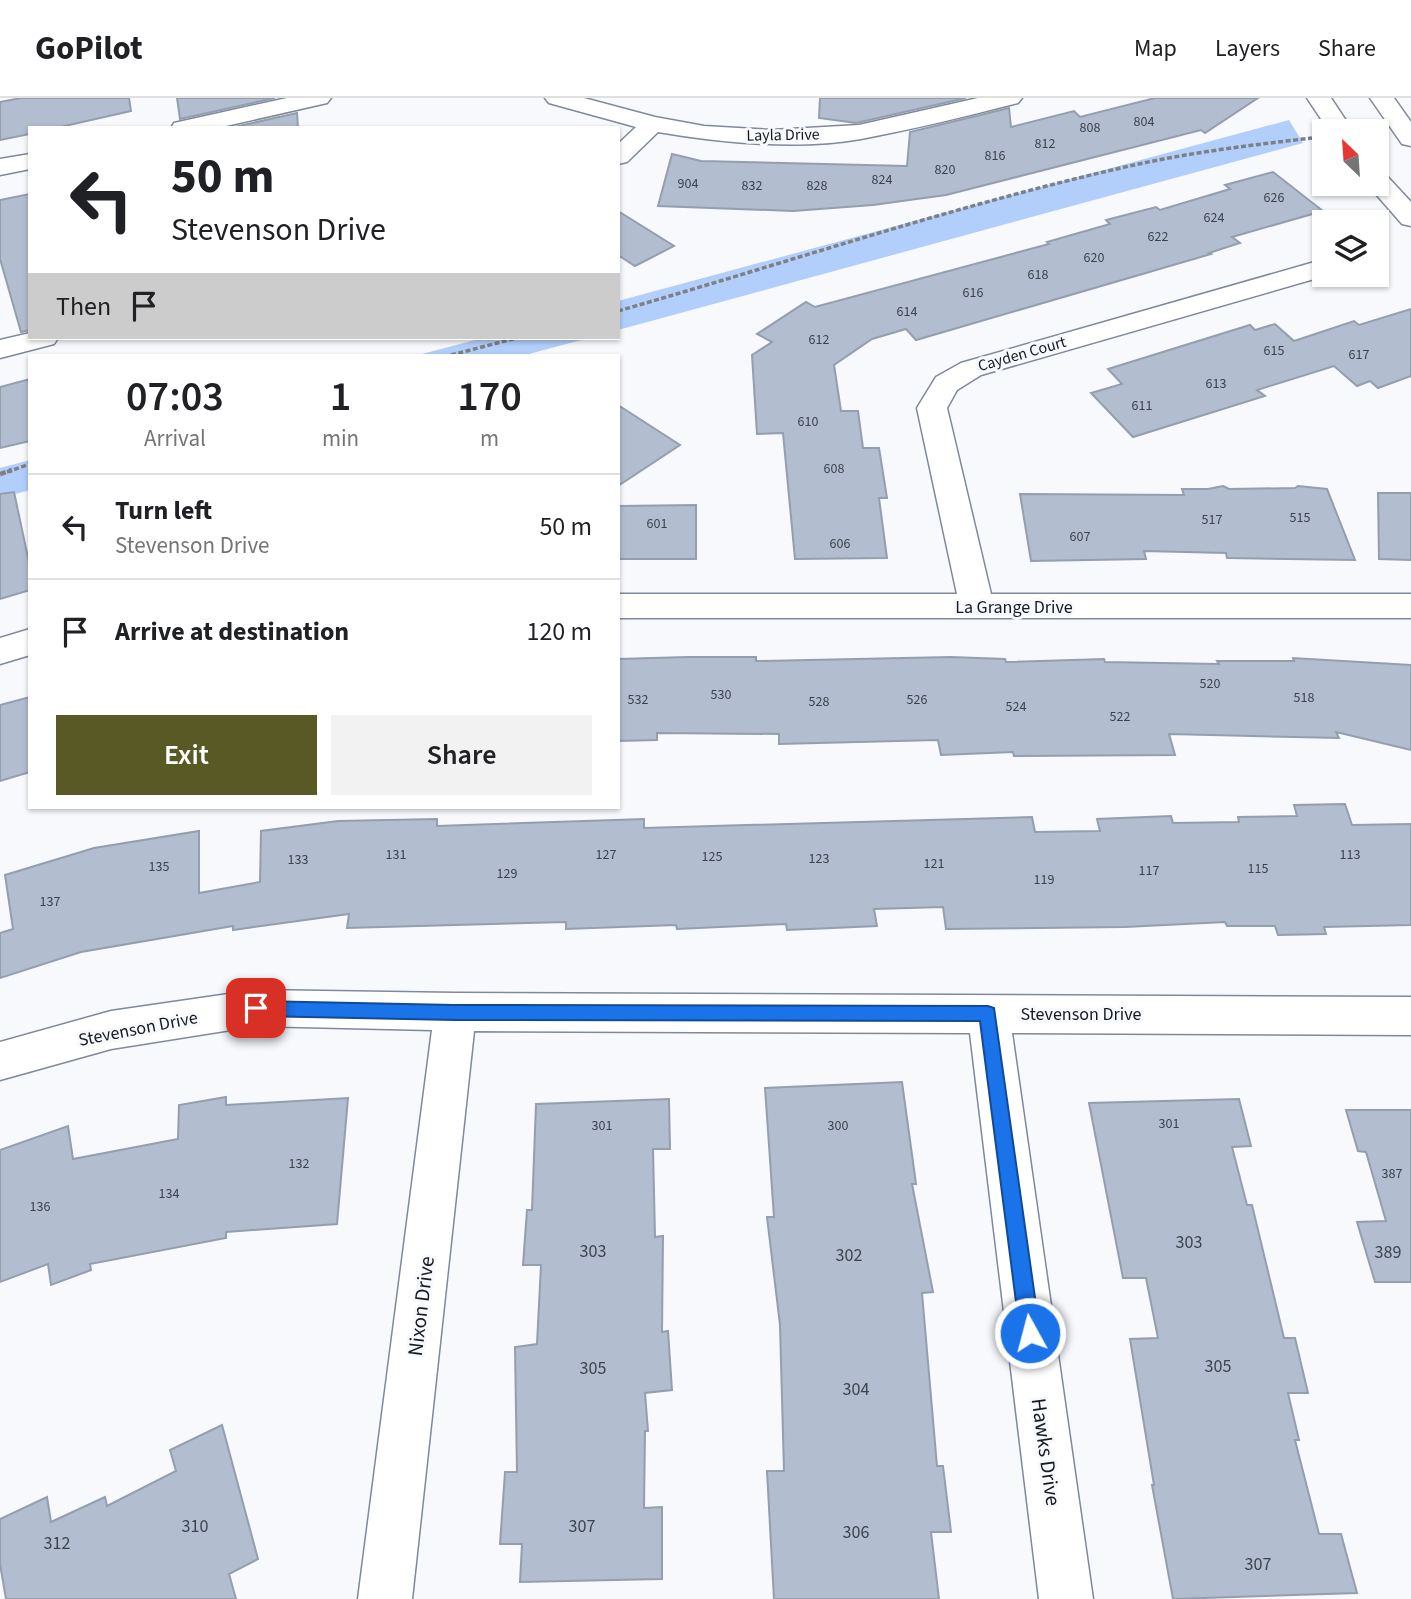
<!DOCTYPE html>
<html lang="en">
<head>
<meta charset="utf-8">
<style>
	body { margin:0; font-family:"Source Sans 3",sans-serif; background:#f2f2f2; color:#202124; height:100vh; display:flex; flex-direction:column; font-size:26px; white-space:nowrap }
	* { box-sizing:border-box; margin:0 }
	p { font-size:23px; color:#757577 }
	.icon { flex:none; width:38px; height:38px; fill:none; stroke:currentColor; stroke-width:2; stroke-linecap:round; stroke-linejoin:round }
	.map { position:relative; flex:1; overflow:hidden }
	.sheet { position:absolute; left:28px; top:256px; width:592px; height:455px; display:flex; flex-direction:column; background:#fff; border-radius:0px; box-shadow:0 2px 5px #0004 }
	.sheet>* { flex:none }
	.top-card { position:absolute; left:28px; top:28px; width:592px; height:214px; border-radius:0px; box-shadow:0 2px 5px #0004; background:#fff; color:#202124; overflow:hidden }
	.needle { width:46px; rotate:335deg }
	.buttons { position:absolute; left:1312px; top:21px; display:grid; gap:14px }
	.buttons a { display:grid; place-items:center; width:77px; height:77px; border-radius:0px; background:#fff; box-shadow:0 2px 5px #0004; font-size:35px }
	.pin { position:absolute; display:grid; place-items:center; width:60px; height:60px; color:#fff; margin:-30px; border-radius:14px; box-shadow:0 4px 10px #0006 }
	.me { position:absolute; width:77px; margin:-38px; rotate:353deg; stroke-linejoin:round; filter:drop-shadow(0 0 5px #0008) }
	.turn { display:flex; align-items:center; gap:24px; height:147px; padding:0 28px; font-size:32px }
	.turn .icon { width:91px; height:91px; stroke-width:2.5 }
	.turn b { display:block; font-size:49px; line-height:60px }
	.then { display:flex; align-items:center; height:66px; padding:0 28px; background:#0003; gap:14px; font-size:26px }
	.eta { display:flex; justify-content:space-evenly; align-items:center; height:119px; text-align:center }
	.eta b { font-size:42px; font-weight:600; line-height:49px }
	.action { display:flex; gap:14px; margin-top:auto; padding:14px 28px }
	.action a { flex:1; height:80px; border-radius:0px; background:#595926; color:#fff; font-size:28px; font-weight:600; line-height:80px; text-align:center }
	.action a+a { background:#f2f2f2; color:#202124 }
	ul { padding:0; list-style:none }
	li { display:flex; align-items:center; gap:21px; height:105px; padding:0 28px; border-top:2px solid #e0e0e0 }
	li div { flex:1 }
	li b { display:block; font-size:26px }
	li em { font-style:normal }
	header { display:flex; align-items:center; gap:42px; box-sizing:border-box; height:98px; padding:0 35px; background:#fff; border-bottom:2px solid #e0e0e0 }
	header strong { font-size:33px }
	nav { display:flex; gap:38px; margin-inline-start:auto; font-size:24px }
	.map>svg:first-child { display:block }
	.green { fill:#b2cefb }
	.building { fill:#b2bdcf; stroke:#939eaf; stroke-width:2 }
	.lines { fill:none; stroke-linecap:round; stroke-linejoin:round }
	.minor-casing { stroke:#7f899b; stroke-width:3 }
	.tertiary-casing { stroke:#7f899b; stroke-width:3 }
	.path-far1 { stroke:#7d8186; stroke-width:3.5; stroke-dasharray:5 2.5; stroke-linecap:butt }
	.path { stroke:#7d8186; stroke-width:4.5; stroke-dasharray:6 3.5; stroke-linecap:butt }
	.minor { fill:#fff; fill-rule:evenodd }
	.tertiary { fill:#fff; fill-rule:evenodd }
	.route { fill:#1a73e8; stroke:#114b97; stroke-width:2 }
	.labels { text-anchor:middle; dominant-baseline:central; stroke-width:6; stroke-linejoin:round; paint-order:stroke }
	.number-label { font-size:14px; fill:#3d434c }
	.far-street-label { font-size:16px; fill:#161a21; stroke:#f7f9fd }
	.street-label { font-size:18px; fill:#161a21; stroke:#f7f9fd }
	.near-number-label { font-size:18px; fill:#3d434c }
	.near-street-label { font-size:21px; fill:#161a21; stroke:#f7f9fd }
</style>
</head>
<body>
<header>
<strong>GoPilot</strong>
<nav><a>Map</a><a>Layers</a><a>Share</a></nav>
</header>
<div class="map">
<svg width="1411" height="1501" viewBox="0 0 1411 1501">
	<rect width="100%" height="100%" fill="#f7f9fd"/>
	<g class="green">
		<path d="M1289,22L1303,45L618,232V203Z"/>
		<path d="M483,240H589L525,257H418Z"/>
		<path d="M30,362V392L0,400V370Z"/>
	</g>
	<g class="building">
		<path d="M21,0H129L131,13L56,30H30V36L0,42V4Z"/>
		<path d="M177,0H275L180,21Z"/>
		<path d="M820,0H966L856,25L819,20Z"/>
		<path d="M1155,0H1258L1205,35L1201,32L946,97L873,107L793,113L658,108L672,56L701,63L907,68L910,34L1009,10L1011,29L1074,13L1080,19Z"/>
		<path d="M297,15L298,30H230Z"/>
		<path d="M1273,74L1323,113L1232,139L1240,145L1209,155L1211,156L916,242L906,231L872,241L834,267L841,313H858L863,350H879L887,400H879L887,460L795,461L783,335L757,336L752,257L772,244L757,236L806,204L815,209L1049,146L1047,144L1110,126L1106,122L1156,109L1160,112L1230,91L1225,87Z"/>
		<path d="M30,96V232L21,234L0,161V102Z"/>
		<path d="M618,113L674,148L635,168L618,157Z"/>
		<path d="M1411,211V278L1378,290L1370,283L1357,288L1334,268L1257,292L1265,298L1133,339L1091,295L1122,286L1108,271L1250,227L1255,232L1275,226L1294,243L1354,223L1359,227Z"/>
		<path d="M30,281V343L0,350V289Z"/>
		<path d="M618,307L680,347L618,388Z"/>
		<path d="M1223,388L1229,391L1295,390L1298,388L1327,391L1355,462L1227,460L1226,455L1144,453L1146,461L1031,463L1020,396L1184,397L1182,391H1208Z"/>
		<path d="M14,394L30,469V492L0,501V396Z"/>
		<path d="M1378,395H1411V462L1379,461Z"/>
		<path d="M696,407V461H618V408Z"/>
		<path d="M688,559H756V563L951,559L1005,561L1006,564L1104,561L1105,564L1219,566L1217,563H1294L1293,560L1411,567V652L1336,634L1339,640L1169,636L1175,657L1014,658L1013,654L941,657L938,642L779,646V636L657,635V642L618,643V561Z"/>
		<path d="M30,599V674L0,683V607Z"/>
		<path d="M1345,706L1352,727L1411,726V827L1324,829L1326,836L1278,837L1275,828H1227L1225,824L1125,829L946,831L943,809L874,811L877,828L787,832L786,826L677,831L676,827L566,831V824L347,830L349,816L233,832V828L81,854L0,880V835L13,831L5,777L94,750L199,733V795L260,784L261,733L338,723L437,721V728L644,721V730L1032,719L1035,734L1100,733L1097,721L1171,718L1173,725L1239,724L1238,719L1297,718L1294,707Z"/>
		<path d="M902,984L916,1086H912L933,1194L922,1195L937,1368H943L951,1434H931L939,1501H774L767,1373H784L780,1227L767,1119H774L765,990Z"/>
		<path d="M226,999V1007L348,1000L337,1126L226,1134V1140L90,1166L91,1172L51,1187L48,1166L0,1184V1052L68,1028L73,1061L178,1041L179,1007Z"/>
		<path d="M669,1001L670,1051H653L655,1139L663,1138L662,1234L668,1233L672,1292L645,1295L648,1333H645L644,1410L662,1409V1481L520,1484L522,1446H500L505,1374H517L515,1249L537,1246L541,1167H523L527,1112H532L536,1006Z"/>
		<path d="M1239,1001L1251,1048L1232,1049L1247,1107H1252L1284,1240H1295L1308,1295H1288L1299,1342H1295L1319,1436H1341L1357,1495L1173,1501L1152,1387H1154L1130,1241L1158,1240L1146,1180H1123L1089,1005Z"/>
		<path d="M1346,1012H1411V1184H1375L1357,1124L1386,1123L1366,1054L1358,1053Z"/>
		<path d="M222,1327L258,1461L229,1476L236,1501H6L0,1466V1421L47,1399L51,1424L105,1399L107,1408L176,1373L170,1352Z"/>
	</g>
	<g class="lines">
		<defs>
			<g id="minor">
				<path d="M287,0H331L327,5L217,30H171L174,25Z"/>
				<path d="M545,0H584L655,19L704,28L772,32L859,27L978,0H1022L1018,5C967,18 914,31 861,41C799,52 721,45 658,34L627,64L618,66V46L636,29L549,5Z"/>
				<path d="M30,56V71L0,77V61Z"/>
				<path d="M1325,161V177H1328L981,277L957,292L947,310L991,496H1411V520H618V496H957L917,310L936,279L961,265Z"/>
				<path d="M30,235V240H58L54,246L0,260V242Z"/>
				<path d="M30,531V557L0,566V540Z"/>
				<path d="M256,892L455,895L1411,899V937L1012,935L1093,1501H1039L970,935L474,933L412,1501H358L432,932L256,928L111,951L0,982V944L111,913Z"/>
			</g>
			<g id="tertiary">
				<path d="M1307,0H1331L1353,33H1329Z"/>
				<path d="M1370,0H1394L1411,24V48L1402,46Z"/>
				<path d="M1377,74L1386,77L1411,104V128L1402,126L1367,86H1377Z"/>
			</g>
		</defs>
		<use href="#minor" class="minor-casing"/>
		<use href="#tertiary" class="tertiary-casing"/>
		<g class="path-far1">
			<path d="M618,213C790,164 959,106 1134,67C1193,54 1252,47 1312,40"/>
			<path d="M451,257L517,240"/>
			<path d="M7,374L30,366"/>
		</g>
		<path class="path" d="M0,376L12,372"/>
		<use href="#minor" class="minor"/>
		<use href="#tertiary" class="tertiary"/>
	</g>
	<path class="route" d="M256,903L455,907L988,908L994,910L1040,1235L1037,1242L1030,1245L1023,1242L1020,1235L980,923L455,922L256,918L249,916L247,910L249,905Z"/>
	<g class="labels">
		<g class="number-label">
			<text x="1144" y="24">804</text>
			<text x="1090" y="30">808</text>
			<text x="1045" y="46">812</text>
			<text x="995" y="58">816</text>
			<text x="945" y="72">820</text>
			<text x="882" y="82">824</text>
			<text x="688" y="86">904</text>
			<text x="752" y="88">832</text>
			<text x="817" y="88">828</text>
			<text x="1274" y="100">626</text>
			<text x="1214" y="120">624</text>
			<text x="1158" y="139">622</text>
			<text x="1094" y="160">620</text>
			<text x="1038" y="177">618</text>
			<text x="973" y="195">616</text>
			<text x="907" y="214">614</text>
			<text x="819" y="242">612</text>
			<text x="1274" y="253">615</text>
			<text x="1359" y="257">617</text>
			<text x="1216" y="286">613</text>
			<text x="1142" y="308">611</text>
			<text x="808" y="324">610</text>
			<text x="834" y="371">608</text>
			<text x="1300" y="420">515</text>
			<text x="1212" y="422">517</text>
			<text x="657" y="426">601</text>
			<text x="1080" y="439">607</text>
			<text x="840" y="446">606</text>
			<text x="1210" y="586">520</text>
			<text x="721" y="597">530</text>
			<text x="1304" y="600">518</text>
			<text x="638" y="602">532</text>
			<text x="917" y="602">526</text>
			<text x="819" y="604">528</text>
			<text x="1016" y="609">524</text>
			<text x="1120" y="619">522</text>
			<text x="396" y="757">131</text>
			<text x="606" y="757">127</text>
			<text x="1350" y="757">113</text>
			<text x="712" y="759">125</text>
			<text x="819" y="761">123</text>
			<text x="298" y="762">133</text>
			<text x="934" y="766">121</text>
			<text x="159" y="769">135</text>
			<text x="1258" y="771">115</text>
			<text x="1149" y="773">117</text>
			<text x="507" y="776">129</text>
			<text x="1044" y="782">119</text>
			<text x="50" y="804">137</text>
			<text x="1169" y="1026">301</text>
			<text x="602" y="1028">301</text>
			<text x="838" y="1028">300</text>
			<text x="299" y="1066">132</text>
			<text x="1392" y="1076">387</text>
			<text x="169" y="1096">134</text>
			<text x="40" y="1109">136</text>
		</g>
		<g class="far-street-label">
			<text transform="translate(783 37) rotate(-1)">Layla Drive</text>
			<text transform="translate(1022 256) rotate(-16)">Cayden Court</text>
		</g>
		<g class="street-label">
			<text x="1014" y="509">La Grange Drive</text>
			<text x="1081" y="916">Stevenson Drive</text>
			<text transform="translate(138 931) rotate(-11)">Stevenson Drive</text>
		</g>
		<g class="near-number-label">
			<text x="1189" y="1144">303</text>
			<text x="593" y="1153">303</text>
			<text x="1388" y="1154">389</text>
			<text x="849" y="1157">302</text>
			<text x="1218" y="1268">305</text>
			<text x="593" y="1270">305</text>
			<text x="856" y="1291">304</text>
			<text x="195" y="1428">310</text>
			<text x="582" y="1428">307</text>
			<text x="856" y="1434">306</text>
			<text x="57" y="1445">312</text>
			<text x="1258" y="1466">307</text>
		</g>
		<g class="near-street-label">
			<text transform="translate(421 1208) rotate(-83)">Nixon Drive</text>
			<text transform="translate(1046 1354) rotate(82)">Hawks Drive</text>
		</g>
	</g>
</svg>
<div class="buttons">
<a><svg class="needle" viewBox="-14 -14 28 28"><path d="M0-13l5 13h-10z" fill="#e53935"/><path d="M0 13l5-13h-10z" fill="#757577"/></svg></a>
<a><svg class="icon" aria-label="layers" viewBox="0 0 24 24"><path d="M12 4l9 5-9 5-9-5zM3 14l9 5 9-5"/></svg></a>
</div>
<div class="pin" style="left:256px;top:910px;background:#d93025"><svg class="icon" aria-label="arrive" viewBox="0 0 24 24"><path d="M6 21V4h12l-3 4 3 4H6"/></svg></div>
<svg class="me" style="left:1030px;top:1235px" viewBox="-20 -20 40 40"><circle r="17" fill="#1a73e8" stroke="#fff" stroke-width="3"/><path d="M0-11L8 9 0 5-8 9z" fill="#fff"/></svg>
<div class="top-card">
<div class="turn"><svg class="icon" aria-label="left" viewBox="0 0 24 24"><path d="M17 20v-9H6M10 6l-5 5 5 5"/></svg><div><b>50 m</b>Stevenson Drive</div></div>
<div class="then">Then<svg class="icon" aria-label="arrive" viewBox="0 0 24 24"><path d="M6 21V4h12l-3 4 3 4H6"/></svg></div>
</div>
<section class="sheet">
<div class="eta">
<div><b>07:03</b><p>Arrival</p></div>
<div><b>1</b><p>min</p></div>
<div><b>170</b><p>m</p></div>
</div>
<ul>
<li><svg class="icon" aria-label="left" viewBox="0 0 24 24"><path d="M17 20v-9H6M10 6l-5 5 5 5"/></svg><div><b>Turn left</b><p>Stevenson Drive</p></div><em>50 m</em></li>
<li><svg class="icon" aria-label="arrive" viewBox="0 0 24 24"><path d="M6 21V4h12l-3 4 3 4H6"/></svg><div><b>Arrive at destination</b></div><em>120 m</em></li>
</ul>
<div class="action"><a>Exit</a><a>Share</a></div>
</section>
</div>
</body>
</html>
